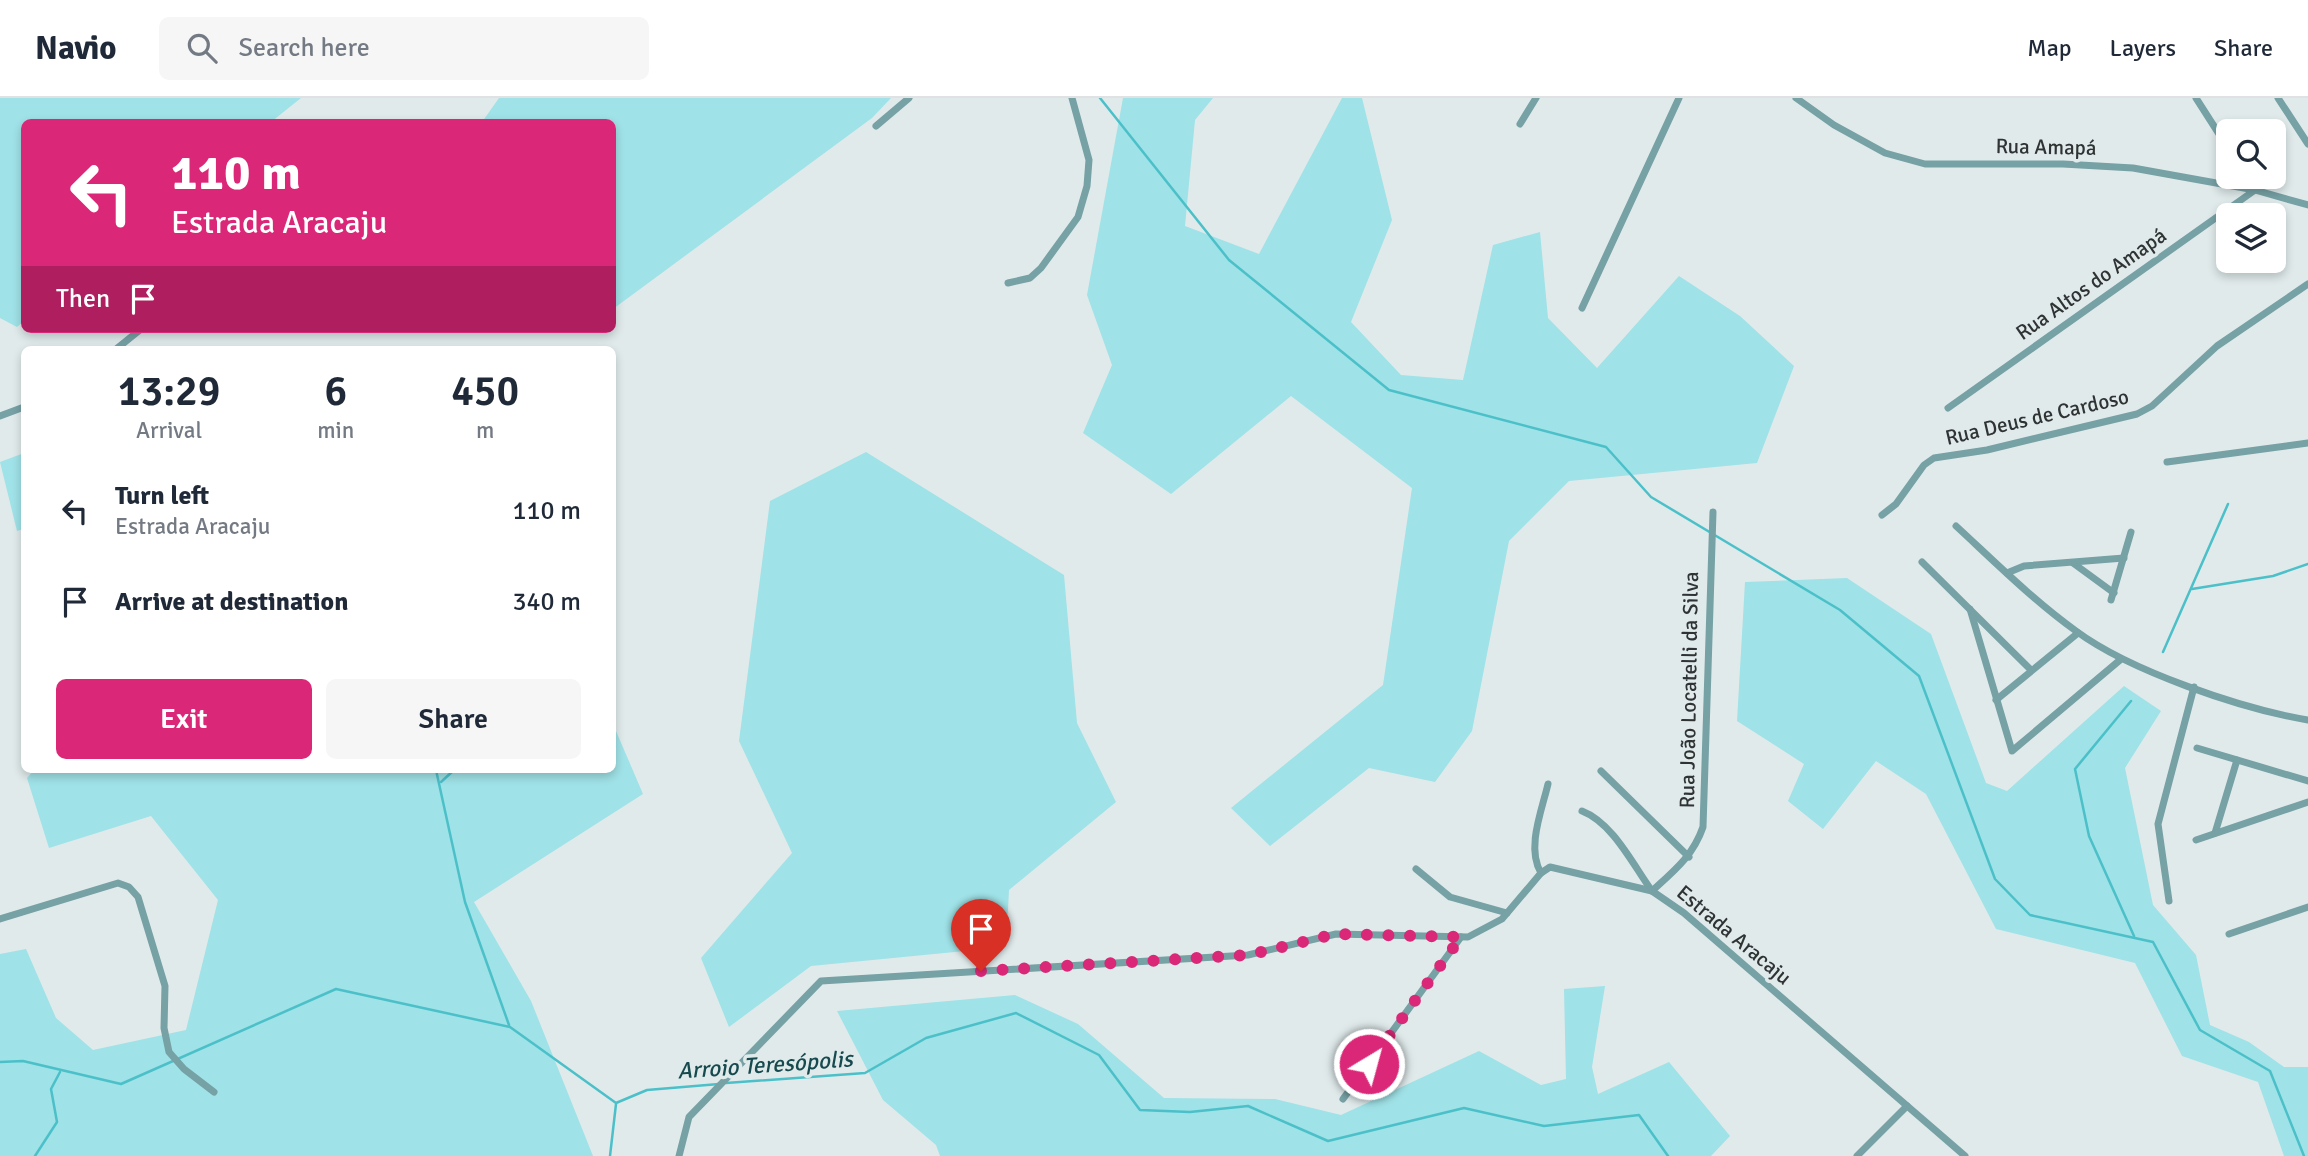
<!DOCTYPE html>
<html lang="en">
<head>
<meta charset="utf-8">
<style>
	body { margin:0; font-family:Signika,sans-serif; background:#f6f6f7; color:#1f2937; height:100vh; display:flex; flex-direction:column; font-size:26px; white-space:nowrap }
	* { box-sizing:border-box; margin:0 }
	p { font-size:23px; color:#747a83 }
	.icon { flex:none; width:38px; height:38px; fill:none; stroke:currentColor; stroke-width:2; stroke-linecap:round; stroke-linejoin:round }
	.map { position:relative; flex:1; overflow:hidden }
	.panel { position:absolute; left:21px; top:248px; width:595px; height:427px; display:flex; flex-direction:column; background:#fff; border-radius:10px; box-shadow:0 4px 10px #0003 }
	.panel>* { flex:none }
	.hud { position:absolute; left:21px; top:21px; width:595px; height:214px; border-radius:10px; box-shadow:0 4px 10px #0003; background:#db2777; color:#fff; overflow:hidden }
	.buttons { position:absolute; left:2216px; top:21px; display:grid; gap:14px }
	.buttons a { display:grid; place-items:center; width:70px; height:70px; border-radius:10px; background:#fff; box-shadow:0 4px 10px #0003; font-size:35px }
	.pin { position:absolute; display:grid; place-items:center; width:60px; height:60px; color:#fff; margin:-72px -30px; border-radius:50% 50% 50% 0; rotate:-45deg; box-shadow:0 0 7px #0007 }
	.pin .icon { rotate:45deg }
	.me { position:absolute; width:77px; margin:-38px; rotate:37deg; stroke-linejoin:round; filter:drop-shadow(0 0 5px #0008) }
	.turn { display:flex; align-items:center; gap:24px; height:147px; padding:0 35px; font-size:32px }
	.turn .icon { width:91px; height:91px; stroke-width:2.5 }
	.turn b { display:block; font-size:49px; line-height:60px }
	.then { display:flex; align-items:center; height:66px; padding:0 35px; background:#0003; gap:14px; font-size:26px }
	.eta { display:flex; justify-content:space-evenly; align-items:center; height:119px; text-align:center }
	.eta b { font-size:42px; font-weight:600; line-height:49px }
	.primary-button { display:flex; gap:14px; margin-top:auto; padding:14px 35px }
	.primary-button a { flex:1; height:80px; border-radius:10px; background:#db2777; color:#fff; font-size:28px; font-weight:600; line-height:80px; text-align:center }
	.primary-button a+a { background:#f6f6f7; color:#1f2937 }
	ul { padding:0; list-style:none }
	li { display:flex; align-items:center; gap:21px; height:91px; padding:0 35px }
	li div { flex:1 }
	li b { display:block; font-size:26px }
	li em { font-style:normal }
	header { display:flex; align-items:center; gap:42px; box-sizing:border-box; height:98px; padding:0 35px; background:#fff; border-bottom:2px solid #e0e1e3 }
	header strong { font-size:33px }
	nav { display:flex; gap:38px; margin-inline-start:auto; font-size:24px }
	.search { width:490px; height:63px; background:#f6f6f7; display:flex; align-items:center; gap:18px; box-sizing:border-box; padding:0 24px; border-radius:10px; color:#747a83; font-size:26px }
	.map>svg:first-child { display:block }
	.green { fill:#9fe2e7 }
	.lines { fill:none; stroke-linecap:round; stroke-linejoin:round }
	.stream { stroke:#4bc0c9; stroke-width:2.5 }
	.street { stroke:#76a1a5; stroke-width:7 }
	.route { stroke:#db2777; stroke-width:12; stroke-dasharray:0 21.6 }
	.labels { text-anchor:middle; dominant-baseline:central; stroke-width:7; stroke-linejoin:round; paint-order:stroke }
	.street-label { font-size:21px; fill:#2f3333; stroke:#e0eaeb }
	.water-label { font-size:23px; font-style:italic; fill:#164a4e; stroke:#e0eaeb }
</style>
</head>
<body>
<header>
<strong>Navio</strong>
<div class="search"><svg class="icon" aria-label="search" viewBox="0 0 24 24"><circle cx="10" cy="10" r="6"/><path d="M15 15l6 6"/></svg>Search here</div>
<nav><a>Map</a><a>Layers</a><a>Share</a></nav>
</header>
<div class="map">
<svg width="2308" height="1058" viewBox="0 0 2308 1058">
	<rect width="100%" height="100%" fill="#e0eaeb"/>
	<g class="green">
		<path d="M0,0H301L271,24H24V223L17,229L0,220Z"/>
		<path d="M499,0H891L872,20L613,211L612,24H482Z"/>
		<path d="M1123,0H1213L1195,22L1185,128L1259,156L1342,0H1362L1392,122L1351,224L1401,277L1463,282L1493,147L1540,134L1548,220L1597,270L1679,178L1740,218L1794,268L1757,365L1569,383L1509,443L1472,633L1435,684L1369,670L1270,748L1231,710L1383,587L1412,390L1291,298L1171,396L1083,335L1112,267L1087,197Z"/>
		<path d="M866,354L1064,477L1077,625L1116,704L1009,792L1006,849L811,868L729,929L701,860L792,755L739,643L770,403Z"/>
		<path d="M24,355V431L17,433L0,364Z"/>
		<path d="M1847,480L1931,536L1986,685L2007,693L2124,588L2161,613L2125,670L2153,807L2196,857L2210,927L2249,944L2284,969H2308V1058H2284L2258,984L2182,958L2135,865L1996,831L1926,696L1876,663L1823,731L1788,703L1804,666L1737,623L1745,484Z"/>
		<path d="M613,626L643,696L474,804L531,903L593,1058H0V856L26,851L56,920L93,952L186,932L218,802L151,718L49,750L27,680L34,672H612Z"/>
		<path d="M1605,888L1592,969L1598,996L1669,964L1730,1038L1711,1058H940L936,1047L883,1002L837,913L1015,897L1078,926L1164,1000L1275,1001L1341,1017L1479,953L1541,987L1566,981L1564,891Z"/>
	</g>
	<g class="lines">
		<g class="stream">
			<path d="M1100,0L1229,162L1389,292L1606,349L1651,399L1840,512L1919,578L1995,781L2030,817L2153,844L2200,932L2270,973L2304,1058"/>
			<path d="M2192,491L2273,478L2308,466"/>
			<path d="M2163,554L2228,406"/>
			<path d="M2131,603L2075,671L2089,738L2134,838"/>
			<path d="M436,672L465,804L509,927"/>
			<path d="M441,684L454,672"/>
			<path d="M0,964L23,963L121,986L336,891L510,929L616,1005L647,992L719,986"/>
			<path d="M726,985L865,975L926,940L1016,915L1099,957L1140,1012L1190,1014L1248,1008L1328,1043L1464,1010L1544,1028L1639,1017L1668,1058"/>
			<path d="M35,1058L57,1024L51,991L60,974"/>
			<path d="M610,1058L616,1006"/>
		</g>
		<g class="street">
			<path d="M1796,0L1834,27L1885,55L1925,66H2063L2133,70L2255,92L2308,107"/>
			<path d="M2196,0L2228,50"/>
			<path d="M2278,0L2308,46"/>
			<path d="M1520,26L1536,0"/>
			<path d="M876,28L909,0"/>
			<path d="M1008,185L1030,180L1041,170L1078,119L1087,88L1089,62L1072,0"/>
			<path d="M1582,210L1679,0"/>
			<path d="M115,252L141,231"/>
			<path d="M1948,310L2255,92L2246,79"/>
			<path d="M0,318L24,309"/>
			<path d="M2167,364L2308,345"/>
			<path d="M1882,417L1896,406L1924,367L1934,360L1987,352L2137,316L2152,308L2217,248L2308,186"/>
			<path d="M1956,428C1995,464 2033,502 2076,533C2130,573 2242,611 2308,622"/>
			<path d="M1922,464L2031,572"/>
			<path d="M2073,465L2114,495"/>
			<path d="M2007,475L2024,468L2124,460"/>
			<path d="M2111,502L2131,434"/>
			<path d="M1970,511L2012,653L2120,562"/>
			<path d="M1996,602L2078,535"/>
			<path d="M2197,650L2308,683"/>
			<path d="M1601,673L1689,759"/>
			<path d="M1582,713C1613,725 1633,767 1652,793"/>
			<path d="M2215,735L2237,662"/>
			<path d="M2196,742L2308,704"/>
			<path d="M1416,771L1450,799L1507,815"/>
			<path d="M1541,775C1526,750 1542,712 1548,686"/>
			<path d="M1652,793C1674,773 1693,758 1703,729L1713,414"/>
			<path d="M2169,803L2158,726L2194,589"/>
			<path d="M0,821L118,785L129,789L138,799L165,888L164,930L169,954L184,971L214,994"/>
			<path d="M2229,836L2308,809"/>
			<path d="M1343,1001L1461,839"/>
			<path d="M679,1058L689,1019L821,883L1248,857L1336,836L1468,839L1502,821L1541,775L1550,769L1652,793L1684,815L1965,1058"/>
			<path d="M1857,1058L1907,1008"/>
		</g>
	</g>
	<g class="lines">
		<path class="route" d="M981,873L1248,857L1336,836L1461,839L1369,966"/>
	</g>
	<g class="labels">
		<g class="street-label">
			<text transform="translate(2046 49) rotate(1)">Rua Amapá</text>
			<text transform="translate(2091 186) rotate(-35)">Rua Altos do Amapá</text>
			<text transform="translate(2037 319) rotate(-13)">Rua Deus de Cardoso</text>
			<text transform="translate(1689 592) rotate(-89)">Rua João Locatelli da Silva</text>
			<text transform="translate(1734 837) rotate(40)">Estrada Aracaju</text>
		</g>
		<g class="water-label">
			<text transform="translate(765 967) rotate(-4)">Arroio Teresópolis</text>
		</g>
	</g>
</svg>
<div class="buttons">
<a><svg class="icon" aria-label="search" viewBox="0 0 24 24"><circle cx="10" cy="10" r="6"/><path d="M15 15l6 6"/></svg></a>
<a><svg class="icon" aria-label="layers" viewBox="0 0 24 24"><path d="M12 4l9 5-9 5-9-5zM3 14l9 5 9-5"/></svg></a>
</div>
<div class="pin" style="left:981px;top:873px;background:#d93025"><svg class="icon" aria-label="arrive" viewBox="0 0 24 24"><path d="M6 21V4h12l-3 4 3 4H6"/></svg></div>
<svg class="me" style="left:1369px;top:966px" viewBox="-20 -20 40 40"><circle r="17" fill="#db2777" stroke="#fff" stroke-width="3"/><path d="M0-11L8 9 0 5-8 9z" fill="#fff"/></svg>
<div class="hud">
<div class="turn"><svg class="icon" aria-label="left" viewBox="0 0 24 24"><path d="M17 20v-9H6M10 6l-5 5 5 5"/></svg><div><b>110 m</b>Estrada Aracaju</div></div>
<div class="then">Then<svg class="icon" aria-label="arrive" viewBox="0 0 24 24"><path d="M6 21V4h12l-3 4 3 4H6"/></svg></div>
</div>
<section class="panel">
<div class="eta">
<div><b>13:29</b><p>Arrival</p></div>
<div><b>6</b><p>min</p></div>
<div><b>450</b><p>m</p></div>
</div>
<ul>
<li><svg class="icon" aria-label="left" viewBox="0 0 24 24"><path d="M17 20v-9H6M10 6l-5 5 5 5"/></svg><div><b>Turn left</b><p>Estrada Aracaju</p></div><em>110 m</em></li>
<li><svg class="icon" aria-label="arrive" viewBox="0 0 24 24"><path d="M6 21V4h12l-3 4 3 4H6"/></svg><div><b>Arrive at destination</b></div><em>340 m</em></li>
</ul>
<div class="primary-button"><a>Exit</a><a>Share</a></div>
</section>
</div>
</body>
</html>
